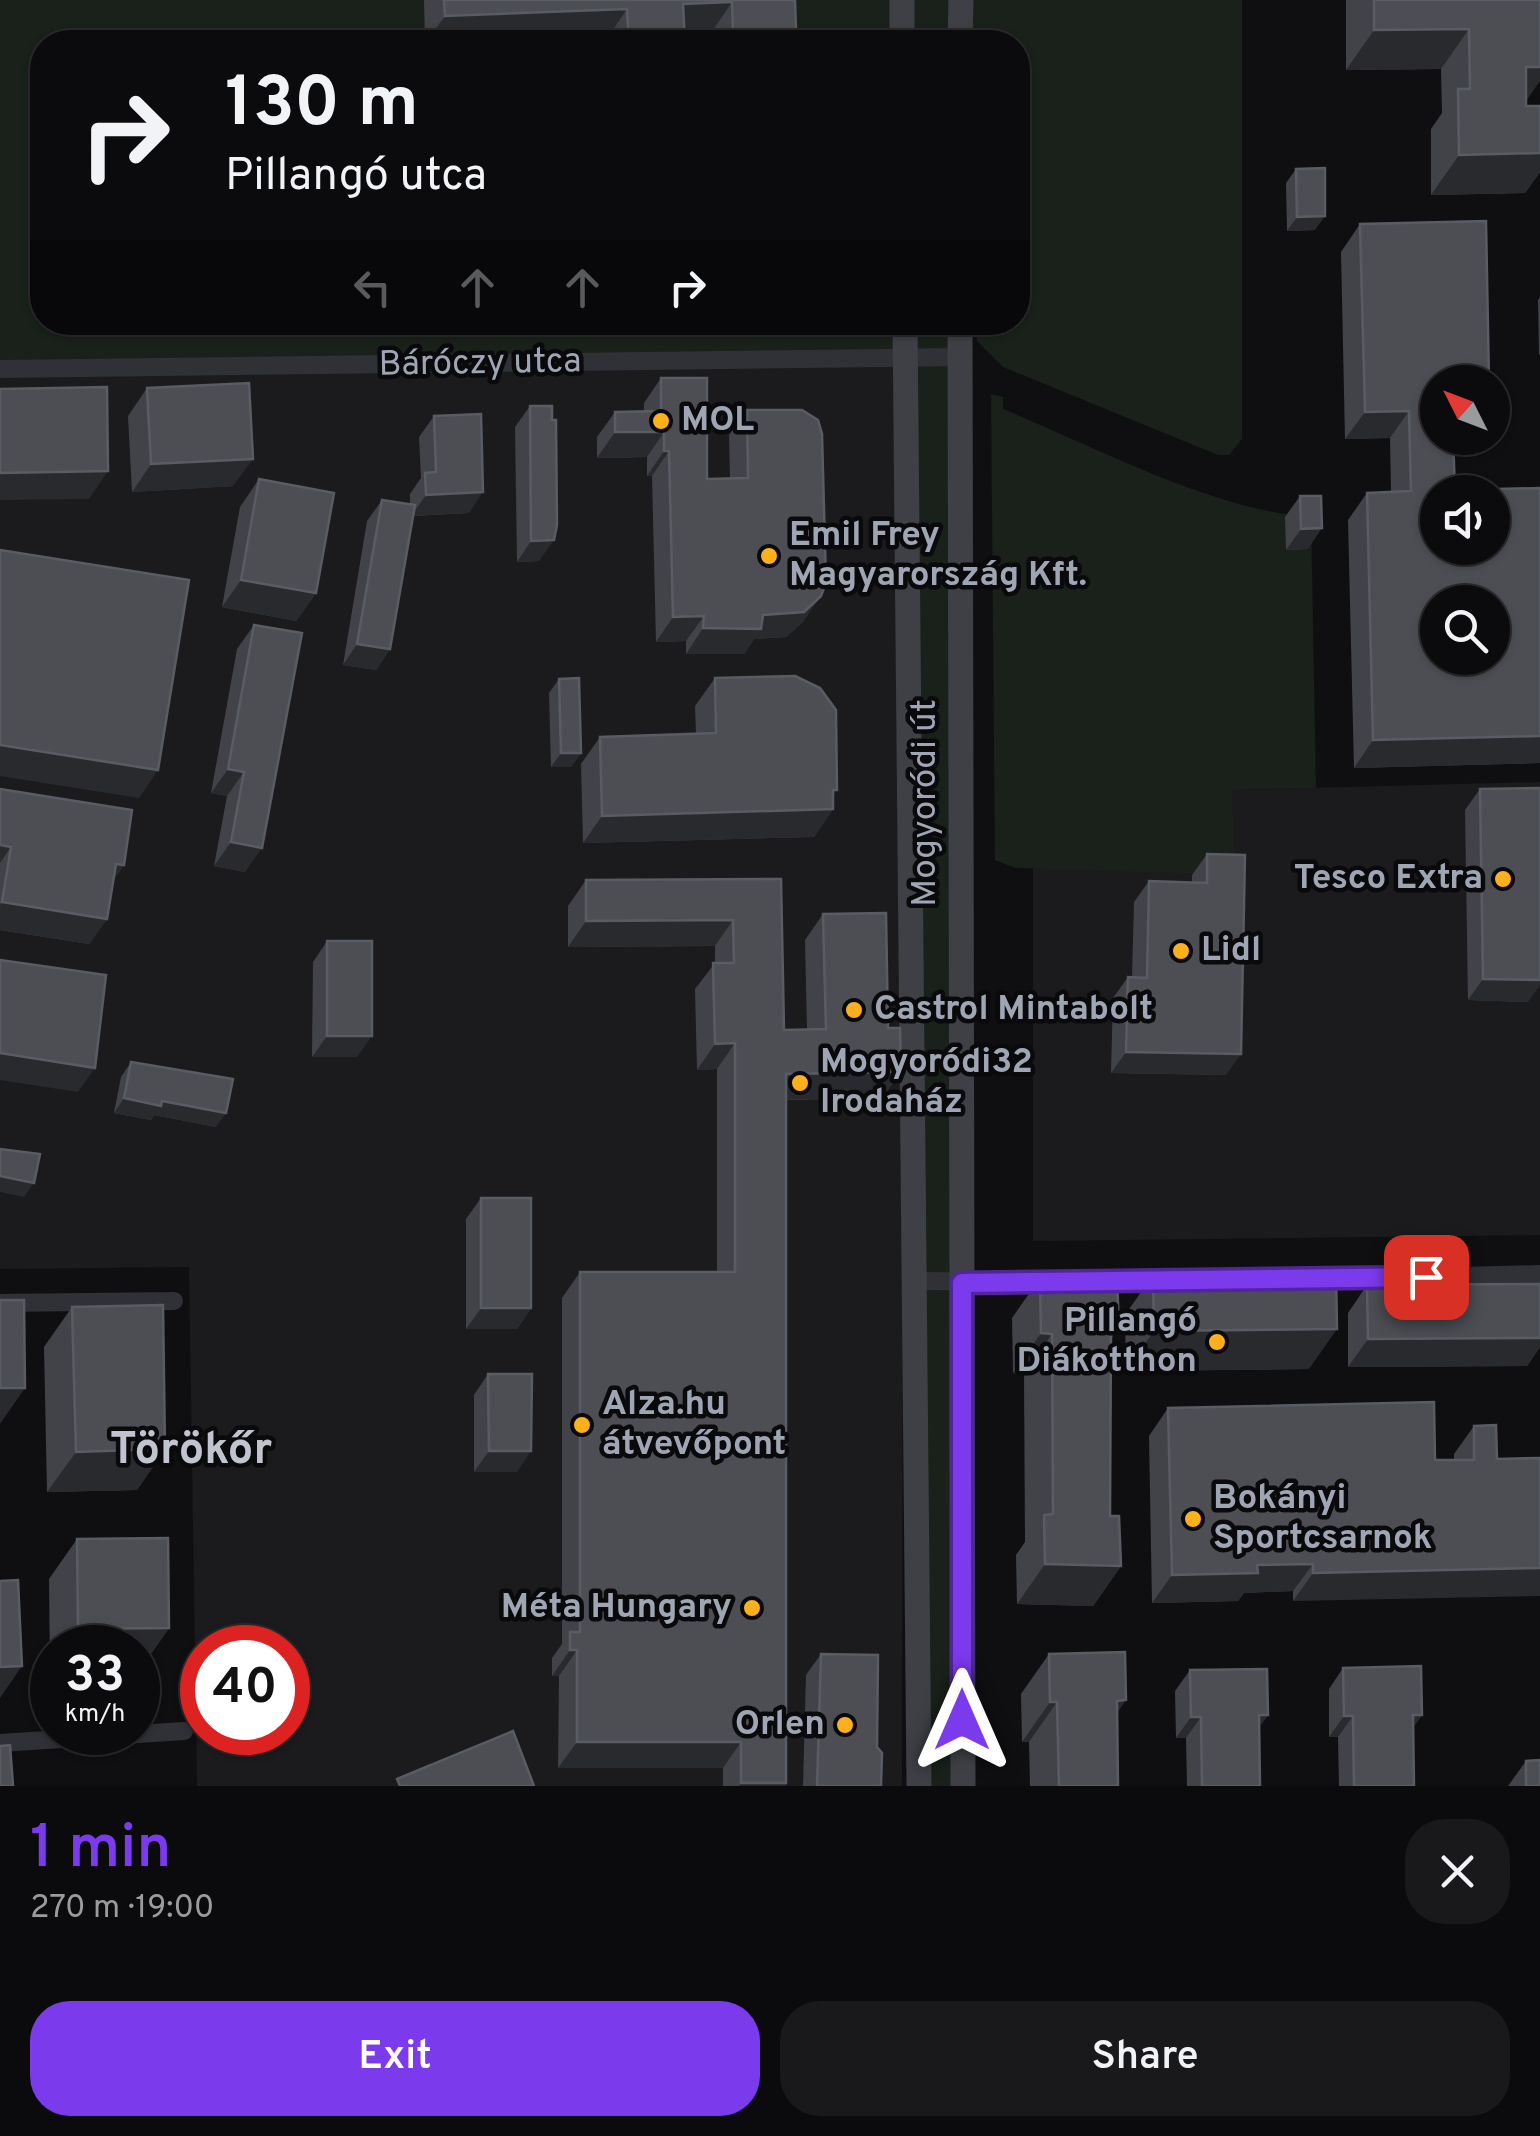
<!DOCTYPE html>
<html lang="en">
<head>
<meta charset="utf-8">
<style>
	body { margin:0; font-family:Overpass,sans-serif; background:#19191b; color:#f1f3f6; height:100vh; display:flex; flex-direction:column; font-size:38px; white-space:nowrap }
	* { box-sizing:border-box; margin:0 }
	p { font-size:32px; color:#9a9b9d }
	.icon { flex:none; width:55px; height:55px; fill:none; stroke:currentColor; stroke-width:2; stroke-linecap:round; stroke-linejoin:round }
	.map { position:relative; height:1786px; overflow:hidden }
	.drawer { display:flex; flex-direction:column; background:#0b0b0d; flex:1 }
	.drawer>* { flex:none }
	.hud { position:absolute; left:30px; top:30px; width:1000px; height:305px; border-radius:40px; box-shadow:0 2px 8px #0004,0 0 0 2px #2b2b2e; background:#0b0b0d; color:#f1f3f6; overflow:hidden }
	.needle { width:65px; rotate:312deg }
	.tools { position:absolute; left:1420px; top:365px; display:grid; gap:20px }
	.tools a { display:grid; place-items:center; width:90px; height:90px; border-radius:50%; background:#0b0b0d; box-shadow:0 2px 8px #0004,0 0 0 2px #2b2b2e; font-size:50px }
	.speed { position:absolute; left:30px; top:1625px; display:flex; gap:20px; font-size:50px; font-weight:700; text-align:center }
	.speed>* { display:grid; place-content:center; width:130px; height:130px; border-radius:50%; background:#0b0b0d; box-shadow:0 2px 8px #0004,0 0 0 2px #2b2b2e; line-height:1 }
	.speed small { font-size:25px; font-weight:400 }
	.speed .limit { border:15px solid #d22; background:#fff; color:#111 }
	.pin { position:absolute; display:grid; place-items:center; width:85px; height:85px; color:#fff; margin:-42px; border-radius:20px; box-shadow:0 5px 15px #0006 }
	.me { position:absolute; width:110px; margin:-55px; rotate:0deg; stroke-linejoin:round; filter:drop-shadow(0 0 8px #0008) }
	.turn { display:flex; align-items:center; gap:35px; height:210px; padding:0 30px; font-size:45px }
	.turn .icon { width:130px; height:130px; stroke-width:2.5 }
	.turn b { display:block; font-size:70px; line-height:85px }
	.lanes { display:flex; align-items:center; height:95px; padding:0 30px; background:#0003; justify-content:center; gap:50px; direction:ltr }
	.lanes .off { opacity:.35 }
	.round { display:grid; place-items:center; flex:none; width:105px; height:105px; border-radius:40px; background:#19191b }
	.head { display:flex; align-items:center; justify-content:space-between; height:170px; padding:0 30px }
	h1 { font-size:60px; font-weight:600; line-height:75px; color:#7c3aed }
	.action { display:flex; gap:20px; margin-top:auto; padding:20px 30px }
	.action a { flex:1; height:115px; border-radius:40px; background:#7c3aed; color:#fff; font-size:40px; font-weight:600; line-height:115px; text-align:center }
	.action a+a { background:#19191b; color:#f1f3f6 }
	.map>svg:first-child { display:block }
	.built { fill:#1b1b1e; fill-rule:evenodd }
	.green { fill:#19211a }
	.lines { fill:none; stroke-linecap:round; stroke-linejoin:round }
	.street { stroke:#303136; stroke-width:18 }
	.secondary { stroke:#3e4046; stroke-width:25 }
	.wall { fill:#424349 }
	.shaded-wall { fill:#292a2e }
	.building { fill:#4c4e54; stroke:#595c63; stroke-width:2.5; fill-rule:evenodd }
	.route-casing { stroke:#51269a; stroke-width:25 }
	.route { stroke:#7c3aed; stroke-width:18 }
	.poi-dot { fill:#fcb11c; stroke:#0a0a0c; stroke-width:4 }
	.labels { text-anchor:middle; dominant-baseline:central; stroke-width:9; stroke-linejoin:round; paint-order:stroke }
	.street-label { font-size:35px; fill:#9fa5b3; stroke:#0a0a0c }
	.poi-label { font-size:35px; font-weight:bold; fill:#9fa5b3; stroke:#0a0a0c; text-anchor:start }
	.district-label { font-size:45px; font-weight:bold; fill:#c1c4ce; stroke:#0a0a0c }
</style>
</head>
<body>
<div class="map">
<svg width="1540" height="1786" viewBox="0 0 1540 1786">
	<rect width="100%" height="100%" fill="#0f0f11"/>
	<g class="built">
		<path d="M904,363L902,1786H197L189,1267L0,1269V374ZM202,1648H288V1732H202Z"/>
		<path d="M1540,782V1235L1033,1241V867L1235,875L1231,790Z"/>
	</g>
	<g class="green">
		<path d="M0,0H961L960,42H42V322L960,323L963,1786H919L905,358L0,369Z"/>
		<path d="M972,0H1242V439L1229,455H1218L1003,367L977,341V323L1018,322V42H973Z"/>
		<path d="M991,394L1003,397V409C1096,447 1212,510 1311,517L1316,788L1232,790L1235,875L1015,868L995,860Z"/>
	</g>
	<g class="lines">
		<g class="street">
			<path d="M0,369L960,357"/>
			<path d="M1314,1280L1540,1274"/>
			<path d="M914,1281L1058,1282"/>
			<path d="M1094,1282H1168"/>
			<path d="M0,1303L174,1301"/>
			<path d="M0,1743L184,1731"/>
		</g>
		<g class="secondary">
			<path d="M902,0V42"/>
			<path d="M960,42L961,0"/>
			<path d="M905,322L919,1786"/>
			<path d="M960,322L963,1786"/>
		</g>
	</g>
	<g class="wall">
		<path d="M424,0H795L796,30L788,42H713V30L684,31L685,42H608V37L425,42Z"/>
		<path d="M1346,0H1540L1526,101V106H1540V172L1525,193L1431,195V129L1442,113L1441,69L1346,70Z"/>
		<path d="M1296,169L1315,230L1287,231L1286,183Z"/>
		<path d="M1360,224L1438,382L1455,490L1540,488V763L1354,768L1348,520L1367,493L1391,492L1390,438L1345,439L1341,252Z"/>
		<path d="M1540,297V354L1539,355L1538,300Z"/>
		<path d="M661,378L707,479L730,478L729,435L747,410L804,621L786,637L754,639L744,654H686V641L656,642L652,476H647V457L597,458V437L615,412L644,411V403Z"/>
		<path d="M147,388L233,486L132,492L128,416Z"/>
		<path d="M530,406L539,561L517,562L515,427Z"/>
		<path d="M434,416L469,513L413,516L390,649L376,670L343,665L367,521L382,500L410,504V494L421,478L419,437Z"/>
		<path d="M259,479L316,593L296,621L222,607L240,507Z"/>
		<path d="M1300,496L1308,549L1286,550L1285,517Z"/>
		<path d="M254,625L245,872L214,866L227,796L211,793L237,649Z"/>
		<path d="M715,678L833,797V809L814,837L583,843L581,764L600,737L696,734L695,706Z"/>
		<path d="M559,679L581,753L571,767H551L549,693Z"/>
		<path d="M0,789L124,865L113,880L107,919L89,944L0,930Z"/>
		<path d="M1480,789L1528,1002L1468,1000L1465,810Z"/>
		<path d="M1207,854L1226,1075L1111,1073L1113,998L1128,977H1132L1134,902L1149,881L1192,882V875Z"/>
		<path d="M781,879L784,1030H807L805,940L823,914L888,1028L901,1072L882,1098L786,1100V1783L785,1786H723V1768H558L559,1676H552V1658L562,1644V1298L580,1272H717V1069L697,1070L695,989L715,963V946L568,947V906L586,880Z"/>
		<path d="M327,941L357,1057H312L313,962Z"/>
		<path d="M131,1062L216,1127L154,1115L151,1120L114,1113L121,1077Z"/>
		<path d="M481,1198L531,1308L517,1329H466V1219Z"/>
		<path d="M1153,1275L1309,1369L1126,1371L1125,1315Z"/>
		<path d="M1040,1278L1119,1328L1111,1339L1110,1516L1121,1566L1093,1606L1017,1604L1016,1555L1025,1542L1024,1374L1013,1373L1012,1318Z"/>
		<path d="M1540,1284V1347L1527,1366L1348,1367V1313L1367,1285Z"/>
		<path d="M72,1307L165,1449L137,1490L47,1492L44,1347Z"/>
		<path d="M488,1374L517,1472H474V1395Z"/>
		<path d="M1168,1408L1435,1460H1454V1454L1474,1426L1497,1459L1293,1601V1591L1244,1593L1238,1601L1152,1603L1149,1436Z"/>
		<path d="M168,1538L169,1628L141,1668H138V1648H52V1670H50L49,1579L77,1539Z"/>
		<path d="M821,1654L877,1747L881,1786H803L806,1675Z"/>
		<path d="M1049,1654L1117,1713L1118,1786H1030L1029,1742H1022L1021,1694Z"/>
		<path d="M1343,1668L1422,1715L1413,1727L1414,1786H1339L1338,1737H1329V1689Z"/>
		<path d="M1190,1670L1268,1715L1259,1727L1260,1786H1187L1186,1738H1176L1175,1691Z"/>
		<path d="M1526,1761L1540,1786H1508Z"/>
	</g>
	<g class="shaded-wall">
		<path d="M732,2L713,30L664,32L683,4Z"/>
		<path d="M627,9L608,37L426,42L445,16Z"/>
		<path d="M1469,29L1441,69L1346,70L1374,30Z"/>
		<path d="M796,30L788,42H726L733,33Z"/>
		<path d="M1540,47V81L1522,107H1499Z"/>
		<path d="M1540,153V172L1525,193L1431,195L1459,155Z"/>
		<path d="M1325,216L1315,230L1287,231L1297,217Z"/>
		<path d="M1409,411L1390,438L1345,439L1365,412Z"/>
		<path d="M615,432H664L647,457L597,458Z"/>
		<path d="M664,451H669L652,476H647Z"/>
		<path d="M253,459L233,486L132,492L151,464Z"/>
		<path d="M108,471L89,499L0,500V473Z"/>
		<path d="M483,492L469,513L411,516L426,495Z"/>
		<path d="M1322,528L1308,549L1286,550L1301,529Z"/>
		<path d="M554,540L539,561L517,562L531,541Z"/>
		<path d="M241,580L316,593L296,621L222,607Z"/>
		<path d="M821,596L804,621L786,637L754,639L744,654H686L703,628L763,615Z"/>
		<path d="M704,616L686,641L656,642L673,617Z"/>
		<path d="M357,644L390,649L376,670L343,665Z"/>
		<path d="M1540,736V763L1354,768L1373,740Z"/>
		<path d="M0,745L158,770L139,798L0,776Z"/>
		<path d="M561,753H581L571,767H551Z"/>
		<path d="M228,769L244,772L227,796L211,793Z"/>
		<path d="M837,790L824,810L833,809L814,837L583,843L602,816Z"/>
		<path d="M231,842L262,848L245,872L214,866Z"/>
		<path d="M0,845L11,847L0,863Z"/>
		<path d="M116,864L124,865L106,890Z"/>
		<path d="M2,902L107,919L89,944L0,930V905Z"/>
		<path d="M733,920L715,946L568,947L586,921Z"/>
		<path d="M1483,979L1540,980V985L1528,1002L1468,1000Z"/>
		<path d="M327,1036H372L357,1057H312Z"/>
		<path d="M735,1043L717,1069L697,1070L715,1044Z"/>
		<path d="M1126,1052L1241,1054L1226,1075L1111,1073Z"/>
		<path d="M0,1053L95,1068L78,1092L0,1080Z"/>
		<path d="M901,1072L882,1098L768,1100L786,1074Z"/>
		<path d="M124,1098L162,1101L226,1113L216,1127L154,1115L151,1120L114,1113Z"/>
		<path d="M0,1176L34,1183L24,1197L0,1192Z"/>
		<path d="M481,1308H531L517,1329H466Z"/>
		<path d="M1111,1327L1119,1328L1091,1368Z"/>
		<path d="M1337,1329L1309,1369L1126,1371L1154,1331Z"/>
		<path d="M1041,1333L1052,1334L1024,1374L1013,1373Z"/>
		<path d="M1540,1338V1347L1527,1366L1348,1367L1368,1339Z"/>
		<path d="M0,1388H25L0,1424Z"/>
		<path d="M165,1449L137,1490L47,1492L76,1452Z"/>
		<path d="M489,1451H531L517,1472H474Z"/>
		<path d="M1045,1564L1121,1566L1093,1606L1017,1604Z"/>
		<path d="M1313,1564L1293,1591L1244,1593L1238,1601L1152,1603L1172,1575L1257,1565Z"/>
		<path d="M1540,1568V1596L1293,1601L1313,1573Z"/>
		<path d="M169,1628L141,1668H138V1648H66L78,1629Z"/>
		<path d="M570,1650H577L559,1676H552Z"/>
		<path d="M22,1666L0,1698V1667Z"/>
		<path d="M1126,1700L1098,1741L1117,1701Z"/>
		<path d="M1050,1702H1057L1029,1742H1022Z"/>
		<path d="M1259,1715H1268L1253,1736Z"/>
		<path d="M1413,1715H1422L1407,1736Z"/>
		<path d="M1344,1716H1353L1338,1737H1329Z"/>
		<path d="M1191,1717H1201L1186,1738H1176Z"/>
		<path d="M577,1742H741L723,1768H558Z"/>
		<path d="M741,1783H786L785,1786H739Z"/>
	</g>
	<g class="building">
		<path d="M444,0H795L796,30L733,33L732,2L683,4L685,42H629L627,9L445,16Z"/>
		<path d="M1374,0H1540V67H1526V106H1540V153L1459,155L1458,89H1470L1469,29L1374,30Z"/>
		<path d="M1325,168V216L1297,217L1296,169Z"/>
		<path d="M1486,221L1489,382H1438V438H1453L1455,490L1540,488V736L1373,740L1367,493L1411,491L1409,411L1365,412L1360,224ZM1438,492H1492V548H1438ZM1438,602H1492V658H1438Z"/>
		<path d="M661,378H707V479L748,478L747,410H802L818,420L822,434L826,583L821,596L804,612L763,615L761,629L703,628L704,616L673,617L669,451H664V432H615V412L661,411Z"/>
		<path d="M249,383L253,459L151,464L147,388Z"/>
		<path d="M107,387L108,471L0,473V389Z"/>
		<path d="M530,406H552V420H556L557,525L554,540L531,541Z"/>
		<path d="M481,414L483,492L426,495L425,473L436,472L434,416Z"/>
		<path d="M259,479L334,493L316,593L241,580Z"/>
		<path d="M1300,496H1321L1322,528L1301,529Z"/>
		<path d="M382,500L415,505L390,649L357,644Z"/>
		<path d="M0,550L189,580L158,770L0,745Z"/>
		<path d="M254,625L302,633L262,848L231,842L244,772L228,769Z"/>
		<path d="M795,676L820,688L836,710L837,790H833V809L602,816L600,737L716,733L715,678Z"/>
		<path d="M579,678L581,753H561L559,679Z"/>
		<path d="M1540,788V980L1483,979L1480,789Z"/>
		<path d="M0,789L132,810L124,865L116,864L107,919L2,902L11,847L0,845Z"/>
		<path d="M1207,854L1245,855L1241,1054L1126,1052L1128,977L1147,978L1149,881L1207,883Z"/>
		<path d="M781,879L784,1030L826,1029L823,914L886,913L888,1028H900L901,1072L786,1074V1783H741V1742H577V1650H570V1632H580V1272H735V1043L715,1044L713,963H734L733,920L586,921V880Z"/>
		<rect x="327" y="941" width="45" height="95"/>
		<path d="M0,960L106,975L95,1068L0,1053Z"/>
		<path d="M131,1062L233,1079L226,1113L162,1101L161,1106L124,1098Z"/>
		<path d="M0,1149L40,1154L34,1183L0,1176Z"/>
		<rect x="481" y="1198" width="50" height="110"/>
		<path d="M1336,1273L1337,1329L1154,1331L1153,1275Z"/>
		<path d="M1117,1277L1119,1328L1111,1327L1110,1516H1119L1121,1566L1045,1564L1044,1515L1053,1514L1052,1334L1041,1333L1040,1278Z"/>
		<path d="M1540,1284V1338L1368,1339L1367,1285Z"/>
		<path d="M0,1300H24L25,1388H0Z"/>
		<path d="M163,1305L165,1449L76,1452L72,1307Z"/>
		<path d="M488,1374H532L531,1451H489Z"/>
		<path d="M1434,1402L1435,1460H1474V1426L1496,1425L1497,1459L1540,1458V1568L1313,1573V1564L1257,1565L1258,1573L1172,1575L1168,1408Z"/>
		<path d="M168,1538L169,1628L78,1629L77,1539Z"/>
		<path d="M18,1580L22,1666L0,1667V1581Z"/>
		<path d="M1125,1652L1126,1700L1117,1701L1118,1786H1059L1057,1702H1050L1049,1654Z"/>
		<path d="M821,1654L878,1655L877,1747L882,1753L881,1786H817Z"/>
		<path d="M1421,1666L1422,1715H1413L1414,1786H1354L1353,1716H1344L1343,1668Z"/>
		<path d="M1267,1669L1268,1715H1259L1260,1786H1202L1201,1717H1191L1190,1670Z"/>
		<path d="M513,1731L534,1786H400L397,1779Z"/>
		<path d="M10,1745L13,1786H0V1746Z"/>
		<path d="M1540,1760V1786H1526V1761Z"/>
	</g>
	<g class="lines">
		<defs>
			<path id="route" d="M962,1720V1283L1426,1277"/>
		</defs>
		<use href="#route" class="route-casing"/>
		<use href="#route" class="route"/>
	</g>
	<g class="poi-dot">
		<circle cx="661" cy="421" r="10"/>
		<circle cx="769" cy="556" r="10"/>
		<circle cx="1503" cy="879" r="10"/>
		<circle cx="1181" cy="951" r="10"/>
		<circle cx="854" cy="1010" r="10"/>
		<circle cx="800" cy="1083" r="10"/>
		<circle cx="1217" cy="1342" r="10"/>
		<circle cx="582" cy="1425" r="10"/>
		<circle cx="1193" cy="1519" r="10"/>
		<circle cx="752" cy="1608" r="10"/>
		<circle cx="845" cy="1725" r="10"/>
	</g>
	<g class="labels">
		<g class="street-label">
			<text transform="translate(480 364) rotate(-1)">Báróczy utca</text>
			<text transform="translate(926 803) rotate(-90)">Mogyoródi út</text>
		</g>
		<g class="poi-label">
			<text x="681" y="421">MOL</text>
			<text x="789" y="536">Emil Frey<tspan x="789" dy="40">Magyarország Kft.</tspan></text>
			<text x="1483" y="879" text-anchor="end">Tesco Extra</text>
			<text x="1201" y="951">Lidl</text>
			<text x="874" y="1010">Castrol Mintabolt</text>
			<text x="820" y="1063">Mogyoródi32<tspan x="820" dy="40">Irodaház</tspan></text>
			<text x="1197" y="1322" text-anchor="end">Pillangó<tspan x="1197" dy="40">Diákotthon</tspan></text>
			<text x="602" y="1405">Alza.hu<tspan x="602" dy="40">átvevőpont</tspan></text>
			<text x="1213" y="1499">Bokányi<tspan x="1213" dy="40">Sportcsarnok</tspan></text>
			<text x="732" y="1608" text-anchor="end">Méta Hungary</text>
			<text x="825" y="1725" text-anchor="end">Orlen</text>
		</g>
		<g class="district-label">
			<text x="191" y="1451">Törökőr</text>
		</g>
	</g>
</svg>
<div class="tools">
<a><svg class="needle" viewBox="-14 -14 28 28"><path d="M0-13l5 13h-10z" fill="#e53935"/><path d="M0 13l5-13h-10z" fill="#9a9b9d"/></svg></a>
<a><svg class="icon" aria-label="sound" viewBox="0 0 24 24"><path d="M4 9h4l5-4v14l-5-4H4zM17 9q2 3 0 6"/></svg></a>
<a><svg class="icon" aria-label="search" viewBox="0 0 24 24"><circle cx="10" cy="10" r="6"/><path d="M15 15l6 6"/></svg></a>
</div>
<div class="speed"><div>33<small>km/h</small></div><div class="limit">40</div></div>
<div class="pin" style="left:1426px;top:1277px;background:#d93025"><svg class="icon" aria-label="arrive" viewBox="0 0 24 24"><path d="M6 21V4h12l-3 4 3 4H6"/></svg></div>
<svg class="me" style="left:962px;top:1720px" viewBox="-20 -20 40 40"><path d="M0-17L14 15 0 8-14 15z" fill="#7c3aed" stroke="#fff" stroke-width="4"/></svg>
<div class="hud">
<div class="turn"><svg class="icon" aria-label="right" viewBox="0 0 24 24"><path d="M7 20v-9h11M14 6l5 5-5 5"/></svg><div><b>130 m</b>Pillangó utca</div></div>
<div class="lanes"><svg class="icon off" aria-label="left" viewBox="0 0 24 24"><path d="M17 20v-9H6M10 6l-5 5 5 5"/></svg><svg class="icon off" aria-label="ahead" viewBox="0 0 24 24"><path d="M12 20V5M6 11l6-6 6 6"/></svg><svg class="icon off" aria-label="ahead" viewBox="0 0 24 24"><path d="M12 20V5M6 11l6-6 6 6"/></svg><svg class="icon" aria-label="right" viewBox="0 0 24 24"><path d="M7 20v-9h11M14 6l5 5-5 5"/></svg></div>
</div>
</div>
<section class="drawer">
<div class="head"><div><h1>1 min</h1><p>270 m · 19:00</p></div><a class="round"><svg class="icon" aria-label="close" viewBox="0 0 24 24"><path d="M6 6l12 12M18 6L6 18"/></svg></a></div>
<div class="action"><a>Exit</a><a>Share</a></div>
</section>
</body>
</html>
